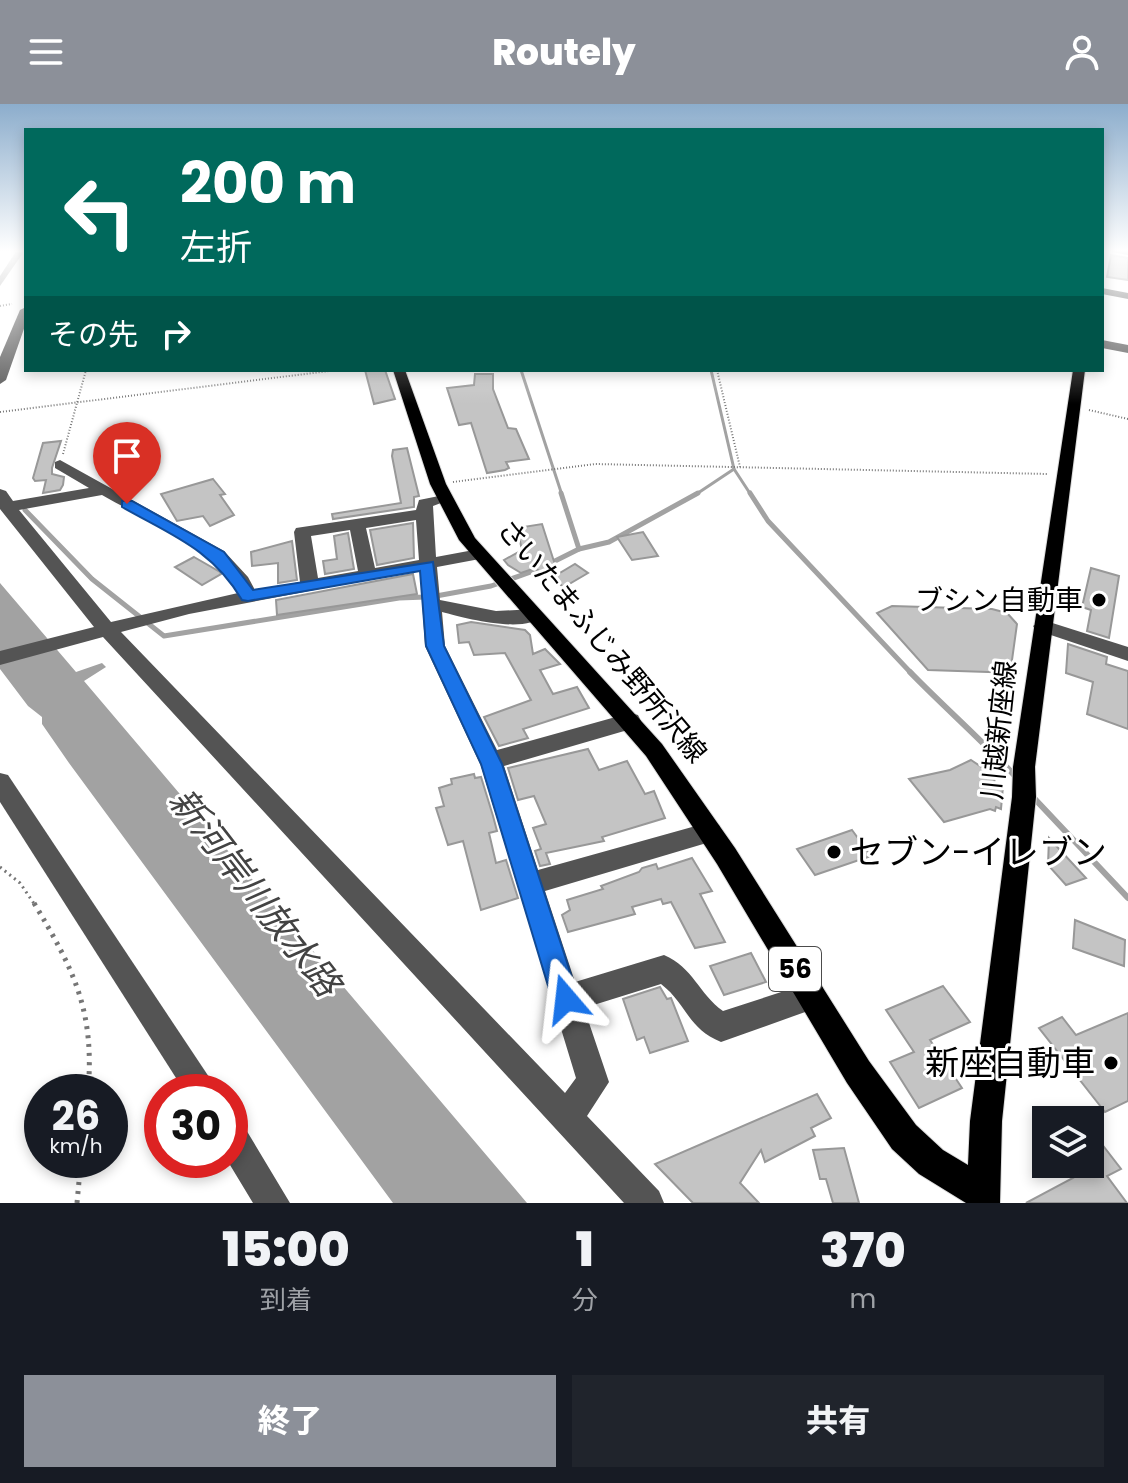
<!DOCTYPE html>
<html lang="ja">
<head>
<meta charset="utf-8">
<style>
	body { margin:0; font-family:Poppins,"Noto Sans JP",sans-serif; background:#20242c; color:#f1f3f6; height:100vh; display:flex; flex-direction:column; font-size:30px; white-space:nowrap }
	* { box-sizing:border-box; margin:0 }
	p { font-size:26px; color:#9ea1a6 }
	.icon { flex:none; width:44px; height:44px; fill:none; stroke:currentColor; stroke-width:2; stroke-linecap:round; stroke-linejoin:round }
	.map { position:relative; height:1099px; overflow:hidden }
	.side { display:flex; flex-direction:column; background:#171b24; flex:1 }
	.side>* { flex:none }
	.top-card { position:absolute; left:24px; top:24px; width:1080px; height:244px; border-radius:0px; box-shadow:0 4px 12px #0003; background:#00695c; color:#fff; overflow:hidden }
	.buttons { position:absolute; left:1032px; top:1002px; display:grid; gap:16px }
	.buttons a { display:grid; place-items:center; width:72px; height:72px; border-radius:0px; background:#171b24; box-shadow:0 4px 12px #0003; font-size:40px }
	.speed { position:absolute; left:24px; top:970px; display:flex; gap:16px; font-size:40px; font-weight:700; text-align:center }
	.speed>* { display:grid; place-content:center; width:104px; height:104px; border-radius:50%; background:#171b24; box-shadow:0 4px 12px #0003; line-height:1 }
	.speed small { font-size:20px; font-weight:400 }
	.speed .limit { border:12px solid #d22; background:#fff; color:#111 }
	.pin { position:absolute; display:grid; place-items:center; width:68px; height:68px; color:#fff; margin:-82px -34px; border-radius:50% 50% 50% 0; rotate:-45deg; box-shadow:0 0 8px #0007 }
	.pin .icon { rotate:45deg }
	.me { position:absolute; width:88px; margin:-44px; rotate:343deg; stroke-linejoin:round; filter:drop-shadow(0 0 6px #0008) }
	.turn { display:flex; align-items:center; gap:28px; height:168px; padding:0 24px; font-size:36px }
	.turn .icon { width:104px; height:104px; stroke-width:2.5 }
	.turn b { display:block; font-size:56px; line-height:68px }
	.then { display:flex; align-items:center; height:76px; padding:0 24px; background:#0003; gap:16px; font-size:30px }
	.eta { display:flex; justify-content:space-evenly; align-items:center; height:136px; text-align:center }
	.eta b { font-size:48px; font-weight:800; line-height:56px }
	.button { display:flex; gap:16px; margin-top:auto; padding:16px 24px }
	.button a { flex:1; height:92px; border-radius:0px; background:#8c9099; color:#fff; font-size:32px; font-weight:800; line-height:92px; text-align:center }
	.button a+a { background:#20242c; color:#f1f3f6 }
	header { display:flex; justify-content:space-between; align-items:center; height:104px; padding:0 24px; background:#8c9099; color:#fff; font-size:36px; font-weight:800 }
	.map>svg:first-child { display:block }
	.water { fill:#a2a2a2 }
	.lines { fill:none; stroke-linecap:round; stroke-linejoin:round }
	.stream-far2 { stroke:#a2a2a2; stroke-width:3 }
	.stream-far1 { stroke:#a2a2a2; stroke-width:5 }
	.stream { stroke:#a2a2a2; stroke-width:6 }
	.canal { fill:#a2a2a2; fill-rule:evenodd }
	.building { fill:#c4c4c4; stroke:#989898; stroke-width:2 }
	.major-casing { stroke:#dbdbdb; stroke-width:2 }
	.path-far2 { stroke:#767676; stroke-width:2; stroke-dasharray:1 2; stroke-linecap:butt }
	.path-far1 { stroke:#767676; stroke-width:3; stroke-dasharray:2 4; stroke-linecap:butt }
	.path { stroke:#767676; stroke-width:5; stroke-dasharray:3 6; stroke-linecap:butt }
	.minor { fill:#545454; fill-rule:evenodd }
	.major { fill:#000; fill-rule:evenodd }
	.route { fill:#1a73e8; stroke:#114b97; stroke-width:2 }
	.poi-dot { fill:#000; stroke:#fff; stroke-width:3 }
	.labels { text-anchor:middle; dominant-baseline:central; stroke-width:6; stroke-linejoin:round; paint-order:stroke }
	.shield { fill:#fff; stroke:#4c4c4c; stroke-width:2 }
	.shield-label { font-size:26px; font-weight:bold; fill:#000 }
	.poi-label { font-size:28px; fill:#000; stroke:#fff; text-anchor:end }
	.street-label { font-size:28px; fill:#000; stroke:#fff }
	.near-poi-label { font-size:34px; fill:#000; stroke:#fff; text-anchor:start }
	.near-water-label { font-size:36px; font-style:italic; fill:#434343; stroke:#fff }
</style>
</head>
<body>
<header><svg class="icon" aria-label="menu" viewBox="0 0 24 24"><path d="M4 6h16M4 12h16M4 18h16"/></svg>Routely<svg class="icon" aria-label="person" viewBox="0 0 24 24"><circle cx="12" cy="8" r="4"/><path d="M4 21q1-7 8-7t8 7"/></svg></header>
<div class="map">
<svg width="1128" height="1099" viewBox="0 0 1128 1099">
	<rect width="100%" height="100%" fill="#fff"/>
	<path class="water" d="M0,479L76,568L102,559L106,563L84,577L527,1099H393L69,659L42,620V613L28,602L0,565Z"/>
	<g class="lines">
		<g class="stream-far2">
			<path d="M521,266L562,391"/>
			<path d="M711,266L734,365L751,391"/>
			<path d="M695,391L734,365"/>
		</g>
		<g class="stream-far1">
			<path d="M561,389L579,445"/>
			<path d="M750,389L768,417L912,570"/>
			<path d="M25,406L92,475L164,532L399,494L426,493"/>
			<path d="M551,459L579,445L609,438L698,389"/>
			<path d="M436,492L491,482L542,464"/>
		</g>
		<g class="stream">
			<path d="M910,568C945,604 982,636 1016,673"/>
			<path d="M1033,693L1128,794"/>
		</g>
		<path class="canal" d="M17,146H25L0,182V172Z"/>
	</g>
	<g class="building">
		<path d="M1111,151L1128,154V176L1107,173Z"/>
		<path d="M365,266H385L395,295L374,300Z"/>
		<path d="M475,270H493V285L508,324L516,325L529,355L506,358L509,364L505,366L487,369L471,319L459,321L447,284L474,281Z"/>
		<path d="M61,337L52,364V370L64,373L63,381L60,386L43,389L46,376L35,377L33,374L43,339Z"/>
		<path d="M407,344L419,392L414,393V403L333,415L332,410L401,399L392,352L393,346Z"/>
		<path d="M213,375L225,390L220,391L234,411L210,422L203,412L177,417L161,390Z"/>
		<path d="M413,419L414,454L377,461L370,426Z"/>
		<path d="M542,420L558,470L575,460L588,469L564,483L535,464L521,469L508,461L504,456L522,446L517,424Z"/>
		<path d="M643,428L658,452L632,456L617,433Z"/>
		<path d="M348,429L354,465L325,470L323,457L337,455L334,432Z"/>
		<path d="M292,437L297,476L278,479V459L252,462L251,448Z"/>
		<path d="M194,453L220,468L221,470L202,481L175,463Z"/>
		<path d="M1091,464L1119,472L1109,534L1087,527L1091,506L1082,503Z"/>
		<path d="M413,470L417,490L277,511L276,496Z"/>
		<path d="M892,502L992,505L1007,509L1017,520L1012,556L1018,569L928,566L877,509Z"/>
		<path d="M471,518L525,526L530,531L533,550L545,545L560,560L540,566L553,590L577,583L589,604L523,625L528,634L499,642L484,613L531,596L505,549L474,551L469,538L459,539L457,521Z"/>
		<path d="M1068,540L1107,553L1106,560L1128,567V625L1087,610L1093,578L1066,569Z"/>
		<path d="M588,645L599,666L627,657L645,690L654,687L665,714L602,733L604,737L546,749L550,760L540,762L535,747L541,745L533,724L546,720L534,692L518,696L508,664Z"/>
		<path d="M971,656L995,672L994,680L1003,682L1001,705L996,703L995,707L990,705L944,718L909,675L950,666Z"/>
		<path d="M474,670L475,674L481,673L493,712L497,727L489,729L496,759L506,756L518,794L481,806L463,737L448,741L436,704L444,702L439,684L452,680L451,675Z"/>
		<path d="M852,726L871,752L815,771L797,745Z"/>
		<path d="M1049,734L1086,774L1066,781L1048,761Z"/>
		<path d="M692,754L712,787L700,790L725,838L695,844L671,798L663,800L661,795L632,803L635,810L568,828L562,811L570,806L567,796L603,785L601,782L639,768L642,764L656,760L658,765Z"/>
		<path d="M1075,816L1125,836L1124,862L1073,844Z"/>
		<path d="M751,849L766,878L724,891L710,862Z"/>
		<path d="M943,882L970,918L930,936L962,984L919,1004L890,958L914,948L886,906Z"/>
		<path d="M660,883L667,895L671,894L688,937L650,949L644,933L637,936L623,895Z"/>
		<path d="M1128,909V997L1105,1008L1039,924L1062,913L1076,931Z"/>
		<path d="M817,990L831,1014L811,1024L815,1032L765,1058L761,1046L740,1079L759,1099H693L655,1060Z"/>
		<path d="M1101,1039L1121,1065L1107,1072L1127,1099H1026L1073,1074L1067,1066L1079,1060H1090V1045Z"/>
		<path d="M844,1044L859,1099H833L826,1075H820L813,1046Z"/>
	</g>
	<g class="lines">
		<defs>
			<path id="major" d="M393,266H405L446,380L475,434L662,640L735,744L869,957L916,1021L943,1046L968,1061L970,1017L1012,693L1013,663L1073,266H1085L1035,663L1036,693L1002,1017L1000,1099H966L919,1070L892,1045L847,979L717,760L646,652L459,436L430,380Z"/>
		</defs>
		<use href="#major" class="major-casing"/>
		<g class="path-far2">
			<path d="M0,202L12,200"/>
			<path d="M717,266L740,363"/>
			<path d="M1089,306L1128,315"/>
			<path d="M0,308L337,266"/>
			<path d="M63,350L86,266"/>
			<path d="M453,378L595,360L1048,370"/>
		</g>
		<path class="path-far1" d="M0,763L20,779L35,801"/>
		<g class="path">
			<path d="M34,799C74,866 95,907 88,988"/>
			<path d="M77,1099L81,1056"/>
		</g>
		<g class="minor">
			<path d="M1110,146H1128V151L1112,148Z"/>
			<path d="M1102,184L1128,189V195L1102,190Z"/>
			<path d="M26,203V219L6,276L0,280V253L20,206Z"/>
			<path d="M1102,236L1128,241V249L1102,244Z"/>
			<path d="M60,356L224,447L248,473L255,486L300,478L294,428L296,424L416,406L419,396L449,390V396L433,402L436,453L479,445L488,450L485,454L437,463L440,496L496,507L535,505L544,511C526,531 465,514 442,508L445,542L497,646L630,609L638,611L641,617L638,623L504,662L538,766L710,718L719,721L722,728L719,735L710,738L545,787L575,878L664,851C693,863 699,890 723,907L812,878L822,882L826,892L822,902L721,938C687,924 687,900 661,880L584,904L609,978L587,1012L659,1087L664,1099H624L103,533L0,561V547L94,523L0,405V385L6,387L13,397L89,384L55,364V358ZM102,391C141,414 221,446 238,489L111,518L19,406ZM416,416L419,456L375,464L366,424ZM350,426L358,467L318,474L311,432ZM420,466L425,542L481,662L576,974L565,989L121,528L189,510Z"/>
			<path d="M1043,516L1128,543V557L1036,526L1033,522Z"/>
			<path d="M0,669L8,671L219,988H185L0,698Z"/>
			<path d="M230,1015L242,1019L290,1099H253L227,1056H230Z"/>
		</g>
		<use href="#major" class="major"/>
	</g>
	<linearGradient id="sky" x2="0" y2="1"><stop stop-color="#8cadcc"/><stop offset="0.49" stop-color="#fff"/><stop offset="1" stop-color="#fff" stop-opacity="0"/></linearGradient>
	<rect width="1128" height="300" fill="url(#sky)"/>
	<path class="route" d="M122,397H132L224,448L253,486L433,458L444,542L502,660L579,895L575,904L566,908L556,904L552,895L481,660L426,542L420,467L248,497L242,496C212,445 171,431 122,403Z"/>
	<g class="poi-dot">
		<circle cx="1099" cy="496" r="8"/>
		<circle cx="834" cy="748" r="8"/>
		<circle cx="1111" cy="959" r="8"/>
	</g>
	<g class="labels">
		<rect class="shield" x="769" y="843" width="52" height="44" rx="6"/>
		<g class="shield-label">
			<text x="795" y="865">56</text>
		</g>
		<g class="poi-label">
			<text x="1083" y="496">ブシン自動車</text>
		</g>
		<g class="street-label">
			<text transform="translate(602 537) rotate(50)">さいたまふじみ野所沢線</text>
			<text transform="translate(999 626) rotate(-84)">川越新座線</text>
		</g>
		<g class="near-poi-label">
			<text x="850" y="748">セブン-イレブン</text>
			<text x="1095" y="959" text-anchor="end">新座自動車</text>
		</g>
		<g class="near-water-label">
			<text transform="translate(255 788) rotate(52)">新河岸川放水路</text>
		</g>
	</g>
</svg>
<div class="buttons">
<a><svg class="icon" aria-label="layers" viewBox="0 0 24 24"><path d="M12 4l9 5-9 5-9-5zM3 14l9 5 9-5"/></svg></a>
</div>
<div class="speed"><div>26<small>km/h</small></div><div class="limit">30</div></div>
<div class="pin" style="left:127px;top:400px;background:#d93025"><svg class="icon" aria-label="arrive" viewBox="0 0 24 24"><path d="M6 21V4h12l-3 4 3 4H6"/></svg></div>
<svg class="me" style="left:566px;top:895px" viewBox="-20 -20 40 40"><path d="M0-17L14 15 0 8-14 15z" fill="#1a73e8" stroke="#fff" stroke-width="4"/></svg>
<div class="top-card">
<div class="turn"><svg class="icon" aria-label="left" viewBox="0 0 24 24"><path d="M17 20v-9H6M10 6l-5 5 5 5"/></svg><div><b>200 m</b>左折</div></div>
<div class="then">その先<svg class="icon" aria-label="right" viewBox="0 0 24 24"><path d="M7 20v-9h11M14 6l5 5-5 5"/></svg></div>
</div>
</div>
<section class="side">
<div class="eta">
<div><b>15:00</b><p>到着</p></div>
<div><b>1</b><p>分</p></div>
<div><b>370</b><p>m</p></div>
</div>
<div class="button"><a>終了</a><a>共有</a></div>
</section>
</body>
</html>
